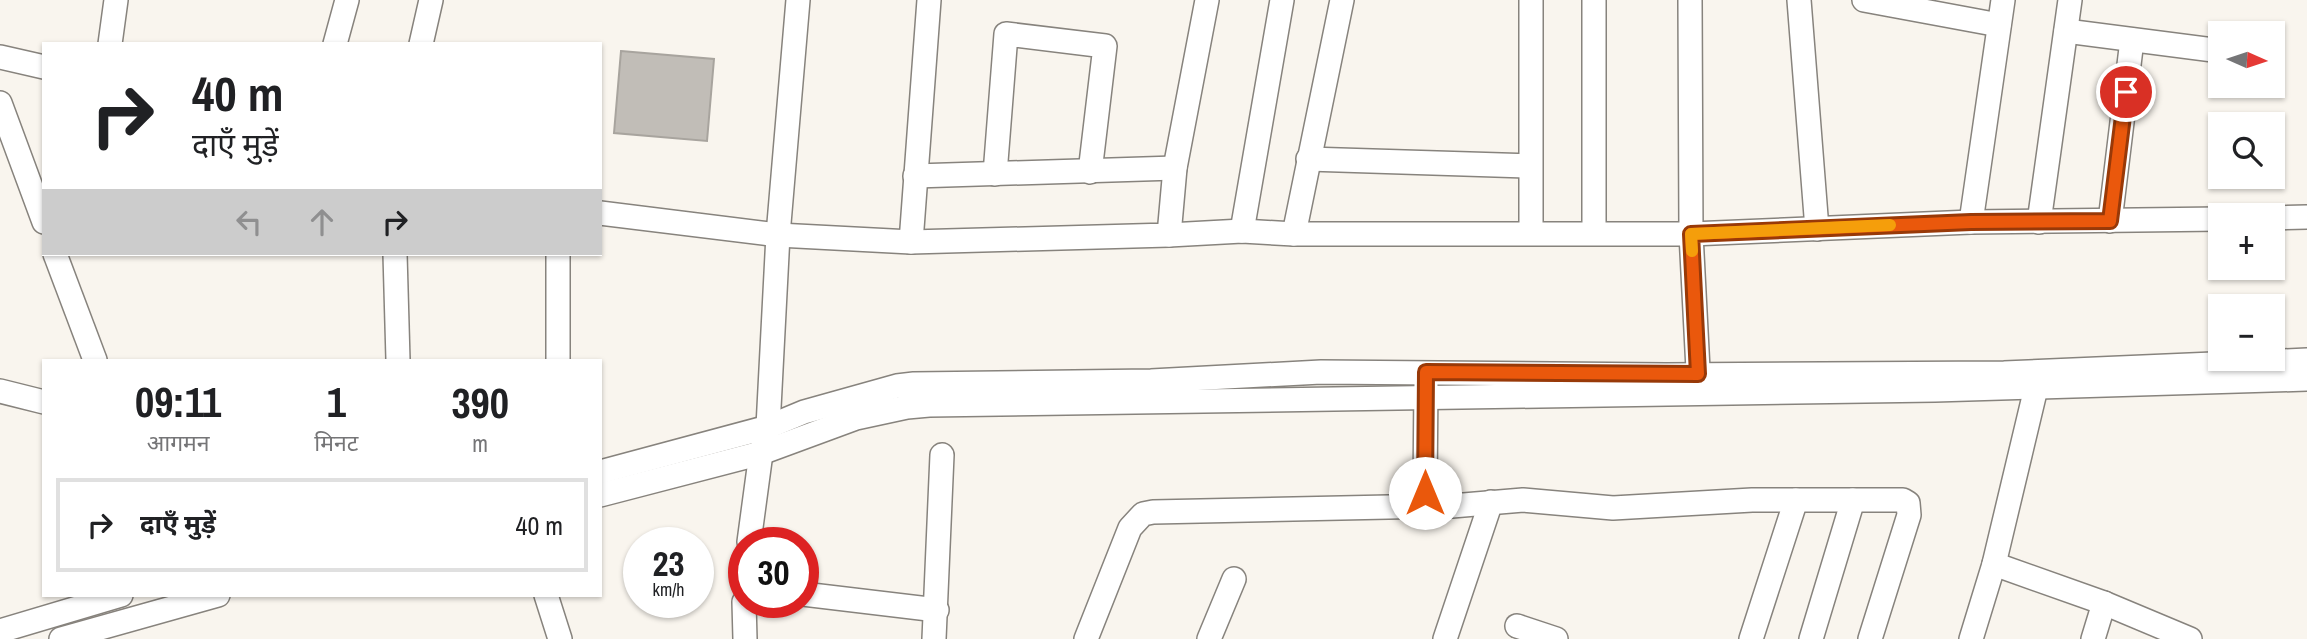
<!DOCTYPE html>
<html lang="hi">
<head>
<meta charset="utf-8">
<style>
	body { margin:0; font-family:"Archivo Narrow","Noto Sans Devanagari",sans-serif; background:#f6f6f6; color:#202124; height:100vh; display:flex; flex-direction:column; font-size:26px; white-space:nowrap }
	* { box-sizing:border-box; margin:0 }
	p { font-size:23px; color:#757577 }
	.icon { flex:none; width:38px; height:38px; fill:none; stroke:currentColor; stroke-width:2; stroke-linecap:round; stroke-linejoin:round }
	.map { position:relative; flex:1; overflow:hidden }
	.panel { position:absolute; left:42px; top:359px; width:560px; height:238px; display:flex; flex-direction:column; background:#fff; border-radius:0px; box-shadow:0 2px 5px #0004 }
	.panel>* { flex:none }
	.guide { position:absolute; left:42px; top:42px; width:560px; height:214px; border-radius:0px; box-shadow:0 2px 5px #0004; background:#fff; color:#202124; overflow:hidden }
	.needle { width:46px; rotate:93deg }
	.fabs { position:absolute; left:2208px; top:21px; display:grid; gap:14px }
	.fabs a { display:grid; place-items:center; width:77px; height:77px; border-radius:0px; background:#fff; box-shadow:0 2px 5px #0004; font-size:35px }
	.speed { position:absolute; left:623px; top:527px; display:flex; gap:14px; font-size:35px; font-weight:700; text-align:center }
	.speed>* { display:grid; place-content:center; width:91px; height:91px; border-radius:50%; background:#fff; box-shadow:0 2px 5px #0004; line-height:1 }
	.speed small { font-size:18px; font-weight:400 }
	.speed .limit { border:10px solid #d22; background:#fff; color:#111 }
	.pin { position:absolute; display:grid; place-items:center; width:60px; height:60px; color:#fff; margin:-30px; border:4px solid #fff; border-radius:50%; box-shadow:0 2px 7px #0007 }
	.me { position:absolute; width:77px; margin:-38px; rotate:0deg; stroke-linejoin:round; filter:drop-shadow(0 0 5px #0008) }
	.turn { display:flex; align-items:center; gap:24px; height:147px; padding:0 35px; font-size:32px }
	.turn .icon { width:91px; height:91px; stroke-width:2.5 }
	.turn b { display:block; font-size:49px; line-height:60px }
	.lanes { display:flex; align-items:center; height:66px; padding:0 35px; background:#0003; justify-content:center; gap:35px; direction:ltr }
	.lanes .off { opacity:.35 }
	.eta { display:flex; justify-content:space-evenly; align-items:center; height:119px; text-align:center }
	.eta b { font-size:42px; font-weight:700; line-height:49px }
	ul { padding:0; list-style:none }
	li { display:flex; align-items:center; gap:21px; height:94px; margin:0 14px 10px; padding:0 21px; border:4px solid #e0e0e0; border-radius:0px }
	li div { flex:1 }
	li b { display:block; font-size:26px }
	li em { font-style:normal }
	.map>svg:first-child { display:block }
	.building { fill:#c1bdb7; stroke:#a8a49e; stroke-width:2 }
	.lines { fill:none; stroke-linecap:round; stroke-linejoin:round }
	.minor-casing { stroke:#87837d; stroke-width:26 }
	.minor { stroke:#fff; stroke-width:23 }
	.route-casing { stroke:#983908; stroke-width:18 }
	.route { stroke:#ea580c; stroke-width:12 }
	.slow { stroke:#f59e0b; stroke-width:12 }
</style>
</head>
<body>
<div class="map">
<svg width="2307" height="639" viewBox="0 0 2307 639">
	<rect width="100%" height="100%" fill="#f9f5ee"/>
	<path class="building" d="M621,51L714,59L707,141L614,133Z"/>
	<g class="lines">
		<defs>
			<g id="minor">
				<path d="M1531,0V233"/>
				<path d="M1594,0V233"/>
				<path d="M1690,0L1691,234L1699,389"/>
				<path d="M1799,0L1817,229"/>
				<path d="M1864,0L1999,25"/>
				<path d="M2066,31L2221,51"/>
				<path d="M110,44L116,0"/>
				<path d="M335,44L347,0"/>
				<path d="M421,44L431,0"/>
				<path d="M0,57L44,67"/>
				<path d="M0,103L44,222"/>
				<path d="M1308,159L1530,166"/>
				<path d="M995,174L1006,34L1105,46L1090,172"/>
				<path d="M915,176L1175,168"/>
				<path d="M600,213L778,235L911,242L929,0"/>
				<path d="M2273,218L2307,217"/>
				<path d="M2110,221L2132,40"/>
				<path d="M1971,222L2003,0"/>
				<path d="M2039,222L2070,0"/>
				<path d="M1242,231L1282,0"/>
				<path d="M1294,234L1342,0"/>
				<path d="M1169,235L1242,231L1294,234H1691L1971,222L2221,219"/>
				<path d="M911,242L1169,235L1175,168L1207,0"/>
				<path d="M55,254L95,360"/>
				<path d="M395,254L398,360"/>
				<path d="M558,360V254"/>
				<path d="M1426,382L1425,493L1429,502L1440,507L1523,500L1613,508L1752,500H1903L1908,503L1909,515L1870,639"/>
				<path d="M0,391L44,402"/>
				<path d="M600,472L768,427L804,412L897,386L914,384L1151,381L1321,372L1666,375L2004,373L2307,360"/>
				<path d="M600,495L761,453L856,418L907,407L929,405L1935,390L2307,379"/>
				<path d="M749,542L761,453L768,427L778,235L798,0"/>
				<path d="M1994,564L2104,603L2190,639"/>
				<path d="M803,594L937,610"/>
				<path d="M546,595L560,639"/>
				<path d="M744,602L745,639"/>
				<path d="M1517,626L1556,639"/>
				<path d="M0,631L121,595"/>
				<path d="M61,639L218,595"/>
				<path d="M934,639L942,455"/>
				<path d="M1086,639L1130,528L1143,514L1153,512L1436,506"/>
				<path d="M1209,639L1234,579"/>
				<path d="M1445,639L1491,502"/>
				<path d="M1751,639L1796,500"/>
				<path d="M1811,639L1853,500"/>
				<path d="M1971,639L1994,564L2036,388"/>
				<path d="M2093,639L2104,603"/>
			</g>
		</defs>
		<use href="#minor" class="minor-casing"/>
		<use href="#minor" class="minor"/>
	</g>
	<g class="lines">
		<defs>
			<path id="route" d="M1425,493L1426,372L1698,374L1691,234L1971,222L2110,221L2126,92"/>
		</defs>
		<use href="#route" class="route-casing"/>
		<use href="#route" class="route"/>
		<path class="slow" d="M1692,251L1691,234L1890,225"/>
	</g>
</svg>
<div class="fabs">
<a><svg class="needle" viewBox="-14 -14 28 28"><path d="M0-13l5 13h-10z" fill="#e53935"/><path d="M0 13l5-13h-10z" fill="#757577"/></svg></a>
<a><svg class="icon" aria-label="search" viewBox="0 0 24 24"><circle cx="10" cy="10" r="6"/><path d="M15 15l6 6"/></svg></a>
<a>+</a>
<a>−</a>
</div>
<div class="speed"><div>23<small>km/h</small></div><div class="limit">30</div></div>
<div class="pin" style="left:2126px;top:92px;background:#d93025"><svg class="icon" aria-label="arrive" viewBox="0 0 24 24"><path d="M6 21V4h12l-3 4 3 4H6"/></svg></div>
<svg class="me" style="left:1425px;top:493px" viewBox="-20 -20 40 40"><circle r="19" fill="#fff"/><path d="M0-13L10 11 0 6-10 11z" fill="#ea580c"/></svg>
<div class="guide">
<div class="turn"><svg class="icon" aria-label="right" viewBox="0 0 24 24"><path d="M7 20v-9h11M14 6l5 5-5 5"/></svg><div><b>40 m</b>दाएँ मुड़ें</div></div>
<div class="lanes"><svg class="icon off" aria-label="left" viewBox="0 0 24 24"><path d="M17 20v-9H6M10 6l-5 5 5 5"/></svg><svg class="icon off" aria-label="ahead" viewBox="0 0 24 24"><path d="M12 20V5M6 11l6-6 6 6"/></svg><svg class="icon" aria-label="right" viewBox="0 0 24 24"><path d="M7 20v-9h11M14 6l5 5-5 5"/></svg></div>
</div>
<section class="panel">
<div class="eta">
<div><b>09:11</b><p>आगमन</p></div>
<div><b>1</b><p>मिनट</p></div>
<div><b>390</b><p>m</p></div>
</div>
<ul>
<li><svg class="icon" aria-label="right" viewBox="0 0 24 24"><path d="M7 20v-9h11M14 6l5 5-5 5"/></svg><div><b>दाएँ मुड़ें</b></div><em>40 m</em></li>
</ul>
</section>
</div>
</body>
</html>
